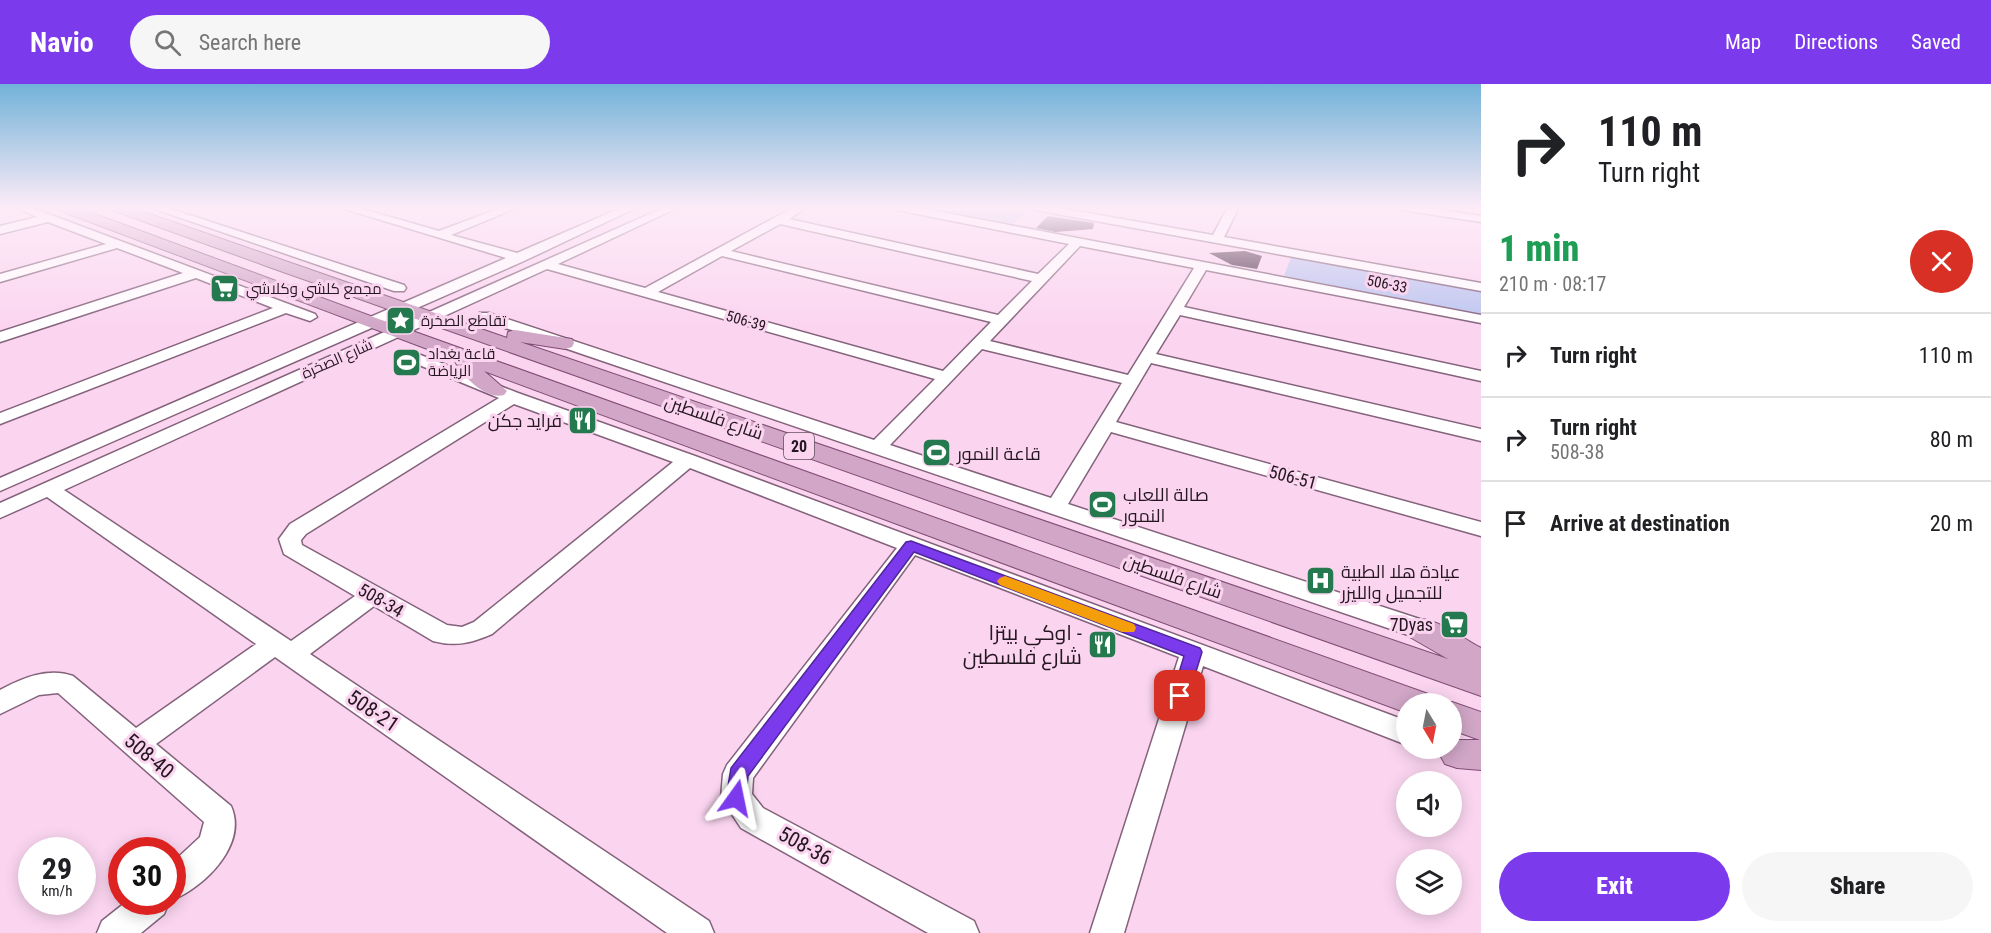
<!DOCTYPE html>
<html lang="en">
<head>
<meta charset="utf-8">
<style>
	body { margin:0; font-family:"Roboto Condensed",Cairo,sans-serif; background:#f6f6f6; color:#202124; height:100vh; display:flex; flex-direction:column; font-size:22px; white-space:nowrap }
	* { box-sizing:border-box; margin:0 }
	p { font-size:20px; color:#757577 }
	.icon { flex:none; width:33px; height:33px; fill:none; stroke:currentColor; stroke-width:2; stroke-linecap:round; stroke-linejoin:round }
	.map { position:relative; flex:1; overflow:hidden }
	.sheet { display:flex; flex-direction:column; background:#fff; width:510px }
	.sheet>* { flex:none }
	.top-card { background:#fff; color:#202124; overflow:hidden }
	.needle { width:39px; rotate:170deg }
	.tools { position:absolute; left:1396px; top:609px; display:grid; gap:12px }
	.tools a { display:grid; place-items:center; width:66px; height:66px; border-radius:50%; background:#fff; box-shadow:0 3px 15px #0003; font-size:30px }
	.speed { position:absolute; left:18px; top:753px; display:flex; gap:12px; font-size:30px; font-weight:700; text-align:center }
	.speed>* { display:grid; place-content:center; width:78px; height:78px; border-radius:50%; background:#fff; box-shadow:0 3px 15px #0003; line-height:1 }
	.speed small { font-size:15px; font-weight:400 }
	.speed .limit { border:9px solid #d22; background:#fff; color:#111 }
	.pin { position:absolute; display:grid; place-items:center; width:51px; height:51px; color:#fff; margin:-26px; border-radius:12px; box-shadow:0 3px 9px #0006 }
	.me { position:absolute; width:66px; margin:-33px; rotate:12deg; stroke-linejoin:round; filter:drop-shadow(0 0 4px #0008) }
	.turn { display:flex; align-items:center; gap:21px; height:126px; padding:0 18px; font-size:27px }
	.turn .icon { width:78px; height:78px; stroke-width:2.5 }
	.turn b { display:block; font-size:42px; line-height:51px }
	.round { display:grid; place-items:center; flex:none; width:63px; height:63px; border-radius:32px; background:#f6f6f6 }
	.summary { display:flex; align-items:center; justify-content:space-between; height:102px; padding:0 18px }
	h1 { font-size:36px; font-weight:800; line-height:45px; color:#1e9e55 }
	.action { display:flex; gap:12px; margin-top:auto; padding:12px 18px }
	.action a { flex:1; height:69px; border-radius:36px; background:#7c3aed; color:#fff; font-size:24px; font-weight:800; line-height:69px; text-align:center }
	.action a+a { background:#f6f6f6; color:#202124 }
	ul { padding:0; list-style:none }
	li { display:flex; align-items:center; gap:18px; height:84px; padding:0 18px; border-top:2px solid #e0e0e0 }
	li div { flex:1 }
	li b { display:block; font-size:22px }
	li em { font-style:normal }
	header { display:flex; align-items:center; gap:36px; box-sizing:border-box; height:84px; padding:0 30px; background:#7c3aed; color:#fff }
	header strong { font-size:28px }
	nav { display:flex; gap:33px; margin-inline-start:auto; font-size:21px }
	.search { width:420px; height:54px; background:#f6f6f6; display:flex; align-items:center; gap:15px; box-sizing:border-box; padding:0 21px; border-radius:33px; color:#757577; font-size:22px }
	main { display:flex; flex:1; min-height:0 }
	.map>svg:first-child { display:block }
	.green { fill:#bcc5f0 }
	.building { fill:#4a2c43 }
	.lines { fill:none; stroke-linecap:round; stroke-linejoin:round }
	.minor-casing { stroke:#84627b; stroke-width:3 }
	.major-casing { stroke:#814d74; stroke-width:2 }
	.minor { fill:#fff; fill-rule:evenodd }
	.major { fill:#d1a6c7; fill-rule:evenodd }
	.route { fill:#7c3aed; stroke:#51269a; stroke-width:1.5 }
	.slow { fill:#f59e0b }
	.labels { text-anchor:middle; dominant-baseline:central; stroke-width:6; stroke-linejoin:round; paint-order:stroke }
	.far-street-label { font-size:15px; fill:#251721; stroke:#fbd5f0 }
	.far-poi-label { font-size:15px; fill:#251721; stroke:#fbd5f0; text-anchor:start }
	.shield { fill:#fbd5f0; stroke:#65505f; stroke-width:1.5 }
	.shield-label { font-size:16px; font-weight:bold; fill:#251721 }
	.street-label { font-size:18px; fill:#251721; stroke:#fbd5f0 }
	.poi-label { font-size:18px; fill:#251721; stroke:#fbd5f0; text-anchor:start }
	.near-poi-label { font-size:21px; fill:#251721; stroke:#fbd5f0; text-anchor:end }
	.near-street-label { font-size:21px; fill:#251721; stroke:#fbd5f0 }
</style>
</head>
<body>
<header>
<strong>Navio</strong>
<div class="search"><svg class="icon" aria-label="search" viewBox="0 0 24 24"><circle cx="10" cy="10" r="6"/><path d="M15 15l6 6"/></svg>Search here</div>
<nav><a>Map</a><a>Directions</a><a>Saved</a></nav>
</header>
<main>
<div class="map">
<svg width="1481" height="849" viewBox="0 0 1481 849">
	<rect width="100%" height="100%" fill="#fbd5f0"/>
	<g class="green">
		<path d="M912,123H1008L1028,127L1010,142Z"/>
		<path d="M1291,173L1481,207V230L1284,192Z"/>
	</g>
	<g class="building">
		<path d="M1048,132L1094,139L1093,145L1055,148L1036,144Z"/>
		<path d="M1245,167L1262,172L1257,185L1232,181L1209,169Z"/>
	</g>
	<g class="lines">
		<defs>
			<g id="minor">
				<path d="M15,123H30L315,230L317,233L310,237L286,229L0,340V329L273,224L196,194L0,258V248L183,189L117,164L0,198V190L106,160L48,138L0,150V142L37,133Z"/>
				<path d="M149,123H165L404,201L406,204L404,207H394Z"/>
				<path d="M338,123H356L439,147L503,123H519L451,151L517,169L623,123H638L524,177L0,407V394L506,174Z"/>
				<path d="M665,123H679L558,180L645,204L794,123H807L789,135L1038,190L1069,160L897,126L892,123H915L1481,231V239L1206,186L1184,223L1481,287V297L1180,231L1156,270L1481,345V357L1151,279L1116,338L1481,438V452L1111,348L1068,420L1441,542L1445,549L1441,556L1432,558L1423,556L479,235L477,232L479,229H489L874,356L935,295L547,185L64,406L291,557L355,512L284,470L279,455L290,440L499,314L412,278L410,275L412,272L418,270L518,309L695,372L1407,637V661L1203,582L1124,849H1090L1179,573L915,471L753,694L752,710L763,724L974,837L979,849H928L741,744L721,714L723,690L727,681L897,464L690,384L492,550C471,559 456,563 433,557L374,522L310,570L709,837L714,849H667L275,573L156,660L231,722C248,760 205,803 172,816V779L200,753L204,738L58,609L39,611L0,630V606C22,594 48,583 73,592L136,644L256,560L47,413L0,434V419ZM780,140L1032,197L998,231L731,167ZM1080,162L1194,184L1128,291L990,257ZM722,172L991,238L943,287L658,208ZM982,265L1122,299L1051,414L890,361ZM514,320L673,378L474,538L462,543L447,541L302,461L301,456L306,450Z"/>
				<path d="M1030,123H1054L1213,151L1228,123H1239L1224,153L1481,199V207L1035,126Z"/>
				<path d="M1397,123H1425L1481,132V138L1402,126Z"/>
				<path d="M126,818H169L164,830L141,849H97L102,837Z"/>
			</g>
			<g id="major">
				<path d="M56,123H76L376,234L1431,611L1435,620H1407V629L484,287L507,307L504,311C485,316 461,291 454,275L58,126Z"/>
				<path d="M110,123H130L507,254L508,248L515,246L572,255L574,259L572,263L565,265L520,258L1448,575L1408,552L1404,544L1408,536C1432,529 1460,553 1481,564V612L269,183L112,126Z"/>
				<path d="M1452,618L1481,628V686L1457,684L1445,680L1439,669L1442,664H1452V656H1480L1452,646V620H1448Z"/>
			</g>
		</defs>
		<use href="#minor" class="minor-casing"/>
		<use href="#major" class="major-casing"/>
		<use href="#minor" class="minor"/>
		<use href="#major" class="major"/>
	</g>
	<linearGradient id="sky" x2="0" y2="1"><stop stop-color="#72b2d9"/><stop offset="0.51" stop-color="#fdecf8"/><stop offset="1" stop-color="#fdecf8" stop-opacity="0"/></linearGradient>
	<rect width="1481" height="242" fill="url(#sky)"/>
	<path class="route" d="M911,457L1200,564L1202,568L1187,617L1180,619L1174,617L1172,612L1184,572L914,468L748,692L746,714L743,720L736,723L729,720L726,714L731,684L906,458Z"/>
	<path class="slow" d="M1005,492L1134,540L1136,544L1134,548H1122L1000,501L997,497L1000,494Z"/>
	<defs>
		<symbol id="supermarket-square" viewBox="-11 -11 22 22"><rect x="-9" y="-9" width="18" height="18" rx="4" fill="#247a4e" stroke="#fbd5f0"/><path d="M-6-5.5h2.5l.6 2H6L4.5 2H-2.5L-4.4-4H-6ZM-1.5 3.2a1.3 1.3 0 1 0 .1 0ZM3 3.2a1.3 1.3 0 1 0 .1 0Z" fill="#fff"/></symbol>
		<symbol id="sight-square" viewBox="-11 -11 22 22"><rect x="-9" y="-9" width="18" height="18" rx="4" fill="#247a4e" stroke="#fbd5f0"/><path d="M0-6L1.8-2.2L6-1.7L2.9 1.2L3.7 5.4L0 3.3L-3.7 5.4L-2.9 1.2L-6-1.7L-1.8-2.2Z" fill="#fff"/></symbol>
		<symbol id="stadium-square" viewBox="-11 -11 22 22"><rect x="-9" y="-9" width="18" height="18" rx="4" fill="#247a4e" stroke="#fbd5f0"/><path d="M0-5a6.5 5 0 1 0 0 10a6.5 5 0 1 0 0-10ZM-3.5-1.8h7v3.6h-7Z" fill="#fff"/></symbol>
		<symbol id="restaurant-square" viewBox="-11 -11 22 22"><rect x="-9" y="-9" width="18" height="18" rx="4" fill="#247a4e" stroke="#fbd5f0"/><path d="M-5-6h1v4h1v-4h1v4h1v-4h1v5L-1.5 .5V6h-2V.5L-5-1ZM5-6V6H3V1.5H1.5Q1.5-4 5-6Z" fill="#fff"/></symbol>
		<symbol id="hospital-square" viewBox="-11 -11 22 22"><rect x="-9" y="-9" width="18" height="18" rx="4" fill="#247a4e" stroke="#fbd5f0"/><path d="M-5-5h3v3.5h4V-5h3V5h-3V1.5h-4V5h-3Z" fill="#fff"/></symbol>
	</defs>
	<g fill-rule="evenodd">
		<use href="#supermarket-square" x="208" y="188" width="33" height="33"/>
		<use href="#sight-square" x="384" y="220" width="33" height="33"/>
		<use href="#stadium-square" x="390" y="262" width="33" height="33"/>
		<use href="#restaurant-square" x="566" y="320" width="33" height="33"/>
		<use href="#stadium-square" x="920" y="352" width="33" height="33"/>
		<use href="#stadium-square" x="1086" y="404" width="33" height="33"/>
		<use href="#hospital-square" x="1304" y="480" width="33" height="33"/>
		<use href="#supermarket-square" x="1438" y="524" width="33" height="33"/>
		<use href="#restaurant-square" x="1086" y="544" width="33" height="33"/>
	</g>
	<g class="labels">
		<g class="far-street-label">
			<text transform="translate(1387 200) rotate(11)">506-33</text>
			<text transform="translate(746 237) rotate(16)">506-39</text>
			<text transform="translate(337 275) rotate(-24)">شارع الصخرة</text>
		</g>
		<g class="far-poi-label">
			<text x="246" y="205">مجمع كلشي وكلاشي</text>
			<text x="421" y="237">تقاطع الصخرة</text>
			<text x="428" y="270">قاعة بغداد<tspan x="428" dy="17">الرياضة</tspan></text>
		</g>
		<rect class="shield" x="784" y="349" width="30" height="26" rx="4.5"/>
		<g class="shield-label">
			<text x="799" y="362">20</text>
		</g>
		<g class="street-label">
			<text transform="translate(714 333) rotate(19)">شارع فلسطين</text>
			<text transform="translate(1293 393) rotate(15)">506-51</text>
			<text transform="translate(1173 492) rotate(19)">شارع فلسطين</text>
			<text transform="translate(381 516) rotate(30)">508-34</text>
		</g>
		<g class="poi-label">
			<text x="562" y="336" text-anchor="end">فرايد جكن</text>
			<text x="957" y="369">قاعة النمور</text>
			<text x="1123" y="410">صالة اللعاب<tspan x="1123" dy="21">النمور</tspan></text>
			<text x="1341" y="487">عيادة هلا الطبية<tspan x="1341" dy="21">للتجميل والليزر</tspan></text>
			<text x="1433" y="540" text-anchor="end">7Dyas</text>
		</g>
		<g class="near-poi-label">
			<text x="1082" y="549">اوكي بيتزا -<tspan x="1082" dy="24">شارع فلسطين</tspan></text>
		</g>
		<g class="near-street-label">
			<text transform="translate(373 627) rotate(34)">508-21</text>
			<text transform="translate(149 672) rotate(40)">508-40</text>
			<text transform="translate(805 762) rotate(29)">508-36</text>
		</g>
	</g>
</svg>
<div class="tools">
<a><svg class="needle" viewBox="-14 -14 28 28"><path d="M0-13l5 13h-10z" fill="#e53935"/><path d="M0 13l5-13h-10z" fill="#757577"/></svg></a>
<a><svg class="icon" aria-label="sound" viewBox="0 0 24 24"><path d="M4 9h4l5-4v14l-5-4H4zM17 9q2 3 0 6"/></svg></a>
<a><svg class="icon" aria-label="layers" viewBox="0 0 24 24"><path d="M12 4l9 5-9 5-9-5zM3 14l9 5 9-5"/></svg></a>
</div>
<div class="speed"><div>29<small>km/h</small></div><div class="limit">30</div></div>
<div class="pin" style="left:1180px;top:612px;background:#d93025"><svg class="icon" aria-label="arrive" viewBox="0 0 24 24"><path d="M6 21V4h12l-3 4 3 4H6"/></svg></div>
<svg class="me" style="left:736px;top:714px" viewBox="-20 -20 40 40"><path d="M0-17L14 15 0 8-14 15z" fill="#7c3aed" stroke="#fff" stroke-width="4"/></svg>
</div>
<section class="sheet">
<div class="top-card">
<div class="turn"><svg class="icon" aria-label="right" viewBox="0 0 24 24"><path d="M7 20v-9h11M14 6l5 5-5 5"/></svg><div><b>110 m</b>Turn right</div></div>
</div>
<div class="summary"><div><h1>1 min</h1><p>210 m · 08:17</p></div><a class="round" style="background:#d93025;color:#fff"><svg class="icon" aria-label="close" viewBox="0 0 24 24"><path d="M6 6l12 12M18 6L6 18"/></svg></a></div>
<ul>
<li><svg class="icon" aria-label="right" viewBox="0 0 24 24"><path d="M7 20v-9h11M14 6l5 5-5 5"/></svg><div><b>Turn right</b></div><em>110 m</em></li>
<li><svg class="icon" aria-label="right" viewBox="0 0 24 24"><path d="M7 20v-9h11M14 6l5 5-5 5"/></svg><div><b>Turn right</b><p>508-38</p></div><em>80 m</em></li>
<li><svg class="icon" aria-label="arrive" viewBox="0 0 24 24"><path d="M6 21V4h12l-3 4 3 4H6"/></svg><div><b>Arrive at destination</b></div><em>20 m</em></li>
</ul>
<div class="action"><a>Exit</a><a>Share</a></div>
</section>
</main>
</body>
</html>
